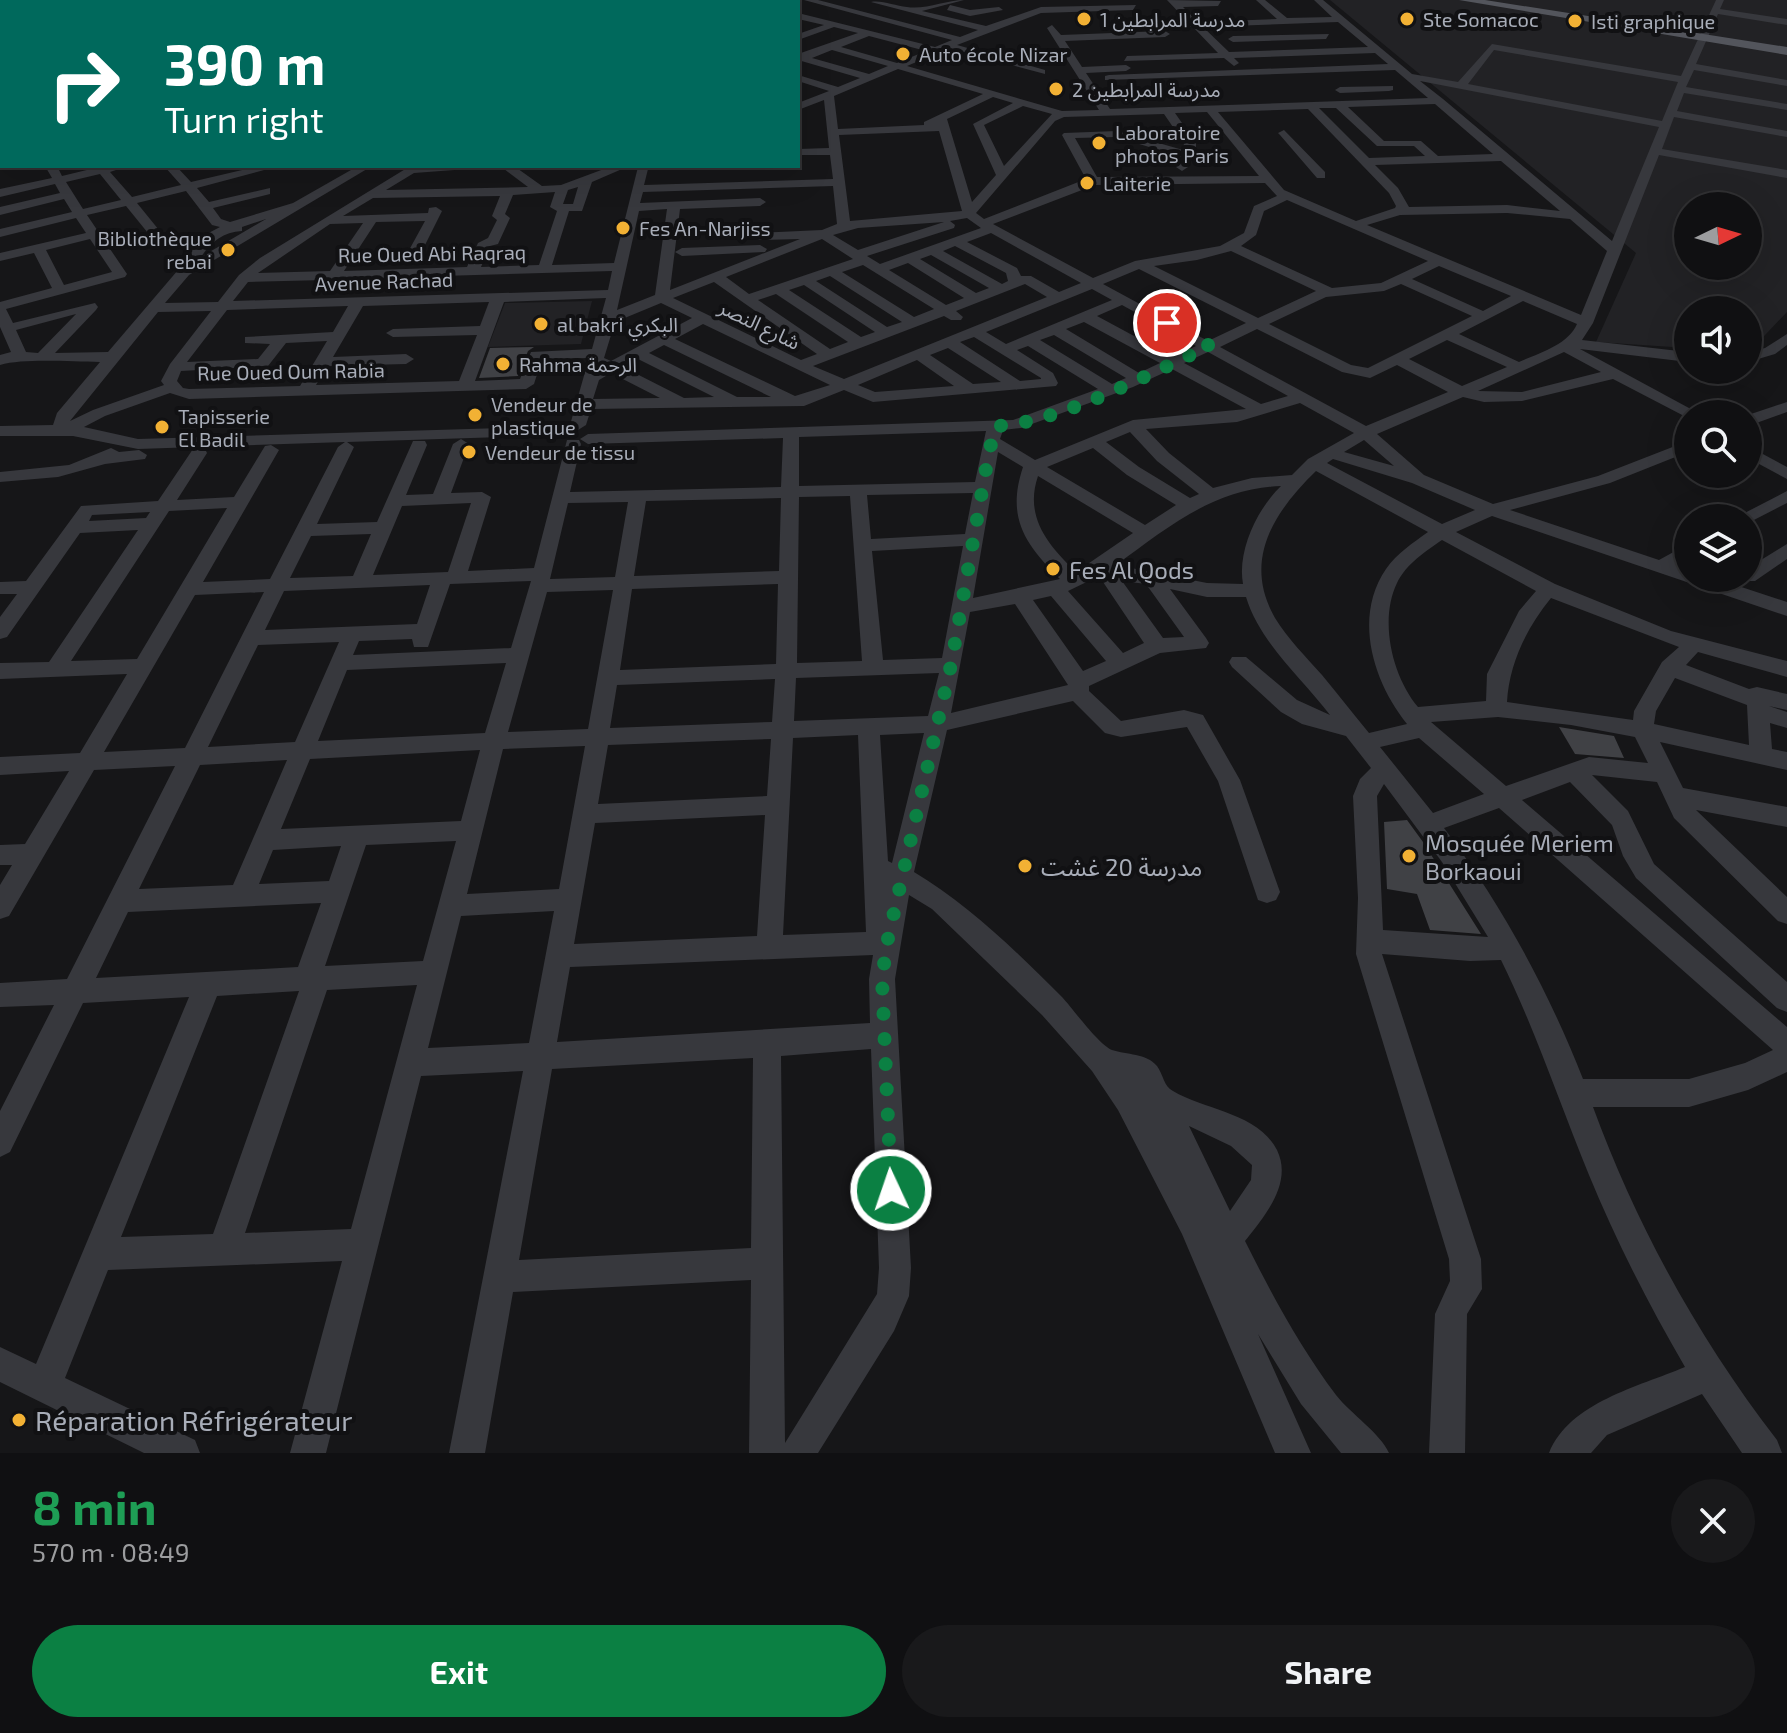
<!DOCTYPE html>
<html lang="en">
<head>
<meta charset="utf-8">
<style>
	body { margin:0; font-family:"Exo 2","Noto Sans Arabic",sans-serif; background:#19191b; color:#f1f3f6; height:100vh; display:flex; flex-direction:column; font-size:30px; white-space:nowrap }
	* { box-sizing:border-box; margin:0 }
	p { font-size:26px; color:#9c9d9f }
	.icon { flex:none; width:44px; height:44px; fill:none; stroke:currentColor; stroke-width:2; stroke-linecap:round; stroke-linejoin:round }
	.map { position:relative; height:1453px; overflow:hidden }
	.details { display:flex; flex-direction:column; background:#101012; flex:1 }
	.details>* { flex:none }
	.banner { position:absolute; left:0px; top:0px; width:800px; height:168px; box-shadow:0 8px 32px #0002,0 0 0 2px #303032; background:#00695c; color:#fff; overflow:hidden }
	.needle { width:52px; rotate:85deg }
	.buttons { position:absolute; left:1674px; top:192px; display:grid; gap:16px }
	.buttons a { display:grid; place-items:center; width:88px; height:88px; border-radius:50%; background:#101012; box-shadow:0 8px 32px #0002,0 0 0 2px #303032; font-size:40px }
	.pin { position:absolute; display:grid; place-items:center; width:68px; height:68px; color:#fff; margin:-34px; border:4px solid #fff; border-radius:50%; box-shadow:0 2px 8px #0007 }
	.me { position:absolute; width:88px; margin:-44px; rotate:357deg; stroke-linejoin:round; filter:drop-shadow(0 0 6px #0008) }
	.turn { display:flex; align-items:center; gap:28px; height:168px; padding:0 32px; font-size:36px }
	.turn .icon { width:104px; height:104px; stroke-width:2.5 }
	.turn b { display:block; font-size:56px; line-height:68px }
	.round { display:grid; place-items:center; flex:none; width:84px; height:84px; border-radius:42px; background:#19191b }
	.head { display:flex; align-items:center; justify-content:space-between; height:136px; padding:0 32px }
	h1 { font-size:48px; font-weight:700; line-height:60px; color:#1e9e55 }
	.action { display:flex; gap:16px; margin-top:auto; padding:16px 32px }
	.action a { flex:1; height:92px; border-radius:48px; background:#0b8043; color:#fff; font-size:32px; font-weight:700; line-height:92px; text-align:center }
	.action a+a { background:#19191b; color:#f1f3f6 }
	.map>svg:first-child { display:block }
	.built { fill:#222225; fill-rule:evenodd }
	.building { fill:#404145 }
	.lines { fill:none; stroke-linecap:round; stroke-linejoin:round }
	.minor { fill:#37383d; fill-rule:evenodd }
	.major { fill:#53555c; fill-rule:evenodd }
	.route { stroke:#0b8043; stroke-width:14; stroke-dasharray:0 25.2 }
	.poi-dot { fill:#f2b134; stroke:#111113; stroke-width:3 }
	.labels { text-anchor:middle; dominant-baseline:central; stroke-width:8; stroke-linejoin:round; paint-order:stroke }
	.far-poi-label { font-size:20px; fill:#a8adb8; stroke:#111113; text-anchor:start }
	.far-street-label { font-size:20px; fill:#a8adb8; stroke:#111113 }
	.poi-label { font-size:24px; fill:#a8adb8; stroke:#111113; text-anchor:start }
	.near-poi-label { font-size:28px; fill:#a8adb8; stroke:#111113; text-anchor:start }
</style>
</head>
<body>
<div class="map">
<svg width="1787" height="1453" viewBox="0 0 1787 1453">
	<rect width="100%" height="100%" fill="#161618"/>
	<g class="built">
		<path d="M1330,0H1787V312L1749,352L1748,310H1688V348L1596,342L1636,253ZM1688,206H1748V266H1688Z"/>
		<path d="M592,301L581,344L488,347L505,303Z"/>
	</g>
	<g class="building">
		<path d="M534,347L528,351L518,376L479,378L490,348Z"/>
		<path d="M1559,727L1614,736L1624,758L1575,754Z"/>
		<path d="M1407,820L1423,842L1481,934L1430,930L1417,894L1387,889L1384,822Z"/>
	</g>
	<g class="lines">
		<g class="minor">
			<path d="M190,0H199L200,2H191Z"/>
			<path d="M288,0H297L298,2H289Z"/>
			<path d="M373,0H383L384,2H374Z"/>
			<path d="M406,0H464L405,2Z"/>
			<path d="M737,0H750L752,2H739Z"/>
			<path d="M804,0H818L960,37L978,30L871,2C882,0 895,6 907,7C925,10 946,0 964,0L922,11L986,26L1041,7L1136,5L1133,10L1041,13L957,45L1045,70V74L949,48L907,66L1062,111L1099,110L1047,28L1052,25L1061,35L1165,31L1170,34L1165,37L1065,41L1082,67L1126,65L1131,68L1126,71L1086,73L1110,109L1428,98L1395,70L1105,80V76L1109,75L1388,64L1375,53L1234,58L1239,63L1234,66L1224,58L1124,61L1127,56L1218,53L1193,27L1147,28L1150,23L1188,22L1167,0L1221,1L1218,6L1183,7L1198,22L1277,19L1256,0H1265L1287,18L1332,17L1314,0H1323L1412,74L1458,82L1492,44L1681,76L1716,0H1724L1720,9L1787,19V25L1718,14L1696,64L1787,80V86L1694,70L1686,87L1787,104V110L1684,93L1677,111L1787,131V137L1674,117L1662,149L1787,170V178L1659,155L1593,323L1582,340L1688,352V362L1580,349L1700,414H1688L1686,417L1613,379L1522,401L1484,402L1463,397L1377,434L1424,475L1493,504L1598,476L1688,441V452L1610,483L1510,510L1659,560L1688,544V558L1677,566L1688,569V578H1714L1787,602V616L1492,516L1456,532L1555,584L1671,631L1787,661V677L1698,652L1686,665L1749,689L1757,687L1787,694V710L1769,706L1787,712V728L1770,723L1772,749L1787,752V770L1660,742L1683,788L1787,807V827L1696,810L1787,897V924L1778,921L1674,818L1657,782L1592,775L1628,811L1654,864L1787,982V1012L1777,1008L1636,878L1623,856L1612,825L1570,782L1522,800L1787,1027V1072L1748,1090L1689,1107H1593C1637,1227 1699,1339 1777,1440L1782,1453H1742L1702,1394L1607,1435L1591,1453H1549C1570,1402 1638,1387 1685,1367C1649,1305 1616,1241 1589,1175C1559,1102 1536,1031 1501,960L1470,961L1382,954L1481,1259L1482,1289L1467,1314L1465,1453H1429L1435,1314L1450,1281L1449,1259L1356,954L1358,898L1353,796L1360,779L1371,768L1346,736L1302,724L1281,712L1232,667L1229,662L1232,657H1246L1297,700L1330,715C1302,678 1260,643 1246,597H1207L1170,589L1206,638L1209,643L1206,648L1160,653L1089,686V691L1121,721L1184,710L1203,715L1240,780L1280,892L1276,900L1267,903L1258,900L1218,781L1187,727L1121,737L1105,733L1073,701L947,730L914,872C969,905 1017,952 1062,997C1074,1010 1098,1044 1112,1050C1127,1055 1146,1053 1157,1066C1163,1074 1164,1087 1173,1091C1205,1110 1258,1113 1277,1150C1293,1183 1265,1216 1245,1241C1272,1295 1300,1347 1336,1395C1351,1414 1380,1433 1389,1453H1341L1301,1404L1258,1334L1311,1453H1275L1182,1234L1118,1110L1092,1071L1042,1015L932,909L909,895L895,979L911,1268L909,1296L894,1331L818,1453H749L751,1280L513,1292L485,1453H449L523,1071L421,1076L326,1453H290L342,1261L108,1270L65,1378L195,1440L200,1453H144L0,1382V1347L36,1364L189,997L83,1003L10,1152L0,1157V1111L54,1005L0,1007V983L67,979L175,766L94,770L9,916L0,919V885L12,865H0V845L25,844L69,771L0,775V757L80,753L127,674L0,679V663L49,662L138,530L80,533L7,637L0,639V617L17,594H0V582L26,581L81,506L158,501L193,449H205L207,453L177,500L234,497L265,446L271,445L279,450L203,582L270,579L338,447L345,442L138,449L73,436H0V426L53,425L57,413L100,362C71,362 25,358 0,365V355L11,352L0,327V302L52,288L34,253L0,261V253L86,233L76,218L0,237V229L72,212L64,199L0,215V207L60,193L55,184L0,197V189L52,178L45,166H57L62,176L95,168L93,166H128L110,172L132,197L181,185L164,166H176L191,182L259,166H279L197,188L209,202L270,188V194L213,208L221,219L230,222L293,203L358,166H372L189,275L165,303L218,302L239,275L260,258L407,168L474,166L468,169L414,173L386,190L528,187L500,166H514L542,186L561,185L612,166H629L592,182L582,211H569L552,265L614,263L638,167L648,169L644,185L833,179L830,155H798V149L829,148L824,100L798,110V103L829,91L798,81V75L838,87L860,78L798,60V54L858,33L834,27L798,40V34L824,25L798,19V13L935,47L952,40ZM1338,22L1368,47L1229,52L1203,27ZM869,36L926,51L897,63L841,47ZM832,50L888,66L869,74L812,58ZM1494,50L1678,82L1662,121L1468,84ZM898,69L983,94L924,122V125L838,129L834,96ZM1420,81L1659,127L1612,241L1443,99ZM993,97L1013,103L973,124L996,175L972,202L947,119ZM1435,104L1493,154L1438,156L1421,141H1384L1348,107ZM1023,106L1052,114L1004,166L984,125ZM1319,108H1336L1377,146H1414L1425,156L1369,158ZM1308,109L1389,193L1396,206L1395,208L1356,221L1284,190L1218,112ZM1207,112L1259,176L1097,177L1075,138L1116,137L1179,156L1176,167L1182,171L1188,167L1187,161L1196,149V143L1175,113ZM1164,114L1184,143L1183,150L1117,131L1064,133L1062,135L1086,179L984,219L976,213L1055,121L1064,117ZM939,131L962,211L850,221L839,135ZM1501,161L1560,211L1507,205L1409,207L1398,188L1375,165ZM100,174L121,200L83,209L66,182ZM1265,183L1277,196L1254,206L1244,233L1220,246L1135,261L1093,278L993,224L1095,185ZM833,186L837,224L822,230L755,233V239L760,240L800,239L670,290L680,209L760,206L766,202L760,198L640,203L643,192ZM578,187L573,204H563L568,190ZM186,191L212,225L220,227L201,237L178,270L108,352L55,353L96,310L98,307L95,303L13,323L6,309L125,277L127,274L87,215L126,206L152,238L157,239L163,235L137,203ZM555,192L550,207L557,211L539,265L481,267L490,246L498,244L510,218L505,214L513,195ZM500,196L492,216L497,220L488,238L478,243L467,267L344,271L376,222L425,221L408,252L420,255L442,211L436,207L429,208L428,213L343,216L373,198ZM1287,200L1428,261L1381,283L1332,288L1241,246L1256,235L1264,211ZM667,209L655,295L617,310L639,211ZM1507,213L1570,219L1607,251L1581,315L1367,225L1400,215ZM967,218L981,228L880,264L867,256L954,228L955,225L950,221ZM266,219L201,257C211,242 223,232 242,231V227ZM944,222L858,250L833,235L858,228ZM363,223L330,271L258,273L330,224ZM991,233L1081,283L1059,292L1031,276H1021L1017,268L967,242ZM90,239L112,272L64,285L46,250ZM822,239L853,259L749,294L726,277ZM955,246L1006,273L1008,281L1002,284L943,251ZM1231,251L1316,291L1258,318L1154,266L1197,260ZM931,255L989,288L976,293L920,259ZM908,263L964,298L946,305L889,270ZM863,265L934,309L914,317L842,272ZM1439,266L1511,296L1483,311L1412,279ZM1139,269L1246,323L1208,341L1103,284ZM612,271L608,290L233,301L248,282L325,280V285L330,286L339,279ZM830,276L902,322L887,327L816,281ZM714,282L817,354L801,360L673,298ZM1025,284L1047,297L844,379L813,366L944,316L951,320H961L963,317L956,311ZM1401,284L1472,316L1368,368L1351,365L1269,324L1326,297L1384,291ZM804,285L875,332L861,337L789,290ZM1092,289L1112,300L1006,344L986,332ZM776,294L848,342L830,349L758,300ZM606,298L592,349L531,352L520,379L475,381L504,302ZM1523,301L1577,324C1568,345 1539,353 1519,362L1459,334ZM489,302L480,326L393,329L386,333L393,337L477,335L459,381L316,385L327,366L406,364L414,359L406,354L333,357L363,306ZM661,303L692,318L611,361L604,358L615,322ZM1122,305L1196,346L1173,357L1097,316ZM348,306L333,332L245,337V343L270,344L258,359L187,362L227,310ZM211,311L170,364L161,381L164,385L93,410L70,421L158,312ZM76,314L38,353L26,352L16,330ZM1084,322L1160,363L1139,373L1066,329ZM703,324L830,385L795,396L675,339ZM1257,329L1342,372L1370,378L1397,365L1448,392L1366,426L1220,347ZM1054,335L1126,378L1112,384L1040,340ZM974,337L1041,378V379L1020,381L960,342ZM1447,340L1507,367L1462,386L1409,359ZM327,341L300,386L189,389L183,388L177,381L181,371L268,366L286,343ZM664,345L771,397H737L649,353ZM1028,346L1098,389L1013,420L588,434L580,439L588,444L783,438L781,487L570,492L581,444L579,440H567L534,568L468,571L491,497L482,492L451,493L469,444L461,439L453,444L433,494L406,495L427,445L425,441H413L377,522L317,524L354,447L347,442L563,435L571,430L569,426L138,439L84,427L105,416L170,393L189,399L526,389L534,384L542,359L589,358L570,425L578,430L586,425L591,409L804,406L844,390L873,402L1056,386L1058,383L1053,373L1017,350ZM948,348L1001,382L973,384L930,355ZM1208,352L1288,396L1261,404L1184,363ZM1564,352L1601,372L1522,392L1478,391ZM638,359L714,397L684,398L623,367ZM917,360L954,386L875,392L858,385ZM1172,369L1246,409L1133,420L1035,460L1000,439L1003,430L1021,428L1133,387ZM611,373L660,398L593,399L599,380ZM1300,403L1354,433L1308,459L1292,475L1252,478L1213,488L1169,453L1146,429L1237,422ZM986,431L975,482L799,486V437ZM1130,432L1157,461L1199,494L1190,498L1139,467L1106,442ZM1364,440L1394,466L1344,452ZM1093,448L1127,475L1176,505L1145,525L1047,467ZM998,452L1023,467C1006,518 1025,544 1060,579L973,598ZM1333,459L1412,483L1475,510L1442,524L1327,463ZM1316,471L1428,532C1413,543 1397,553 1386,569C1353,617 1373,682 1407,724L1369,733C1353,714 1338,694 1322,675C1306,657 1288,639 1275,618C1242,560 1274,512 1316,471ZM1038,476L1133,533L1076,572C1048,545 1024,517 1038,476ZM1281,486C1257,509 1237,551 1243,584L1207,583L1116,565C1167,528 1214,488 1281,486ZM973,493L965,534L871,539L867,495ZM850,496L862,661L797,663L799,497ZM781,498L779,571L634,576L646,501ZM628,502L615,577L550,579L568,503ZM471,503L448,572L373,575L402,506ZM227,508L137,659L71,661L169,511ZM150,512L146,518L89,521L92,515ZM371,534L353,576L290,578L311,536ZM1442,540L1536,591L1519,611L1487,674L1486,701L1418,707C1392,676 1379,620 1397,583C1406,564 1426,551 1442,540ZM963,546L942,658L883,660L872,551ZM1099,576L1144,643L1123,653L1068,591ZM531,581L511,648L353,655L359,641L412,639L414,647H428L450,584ZM1122,581L1146,584L1184,637L1163,638ZM778,584L776,664L620,670L632,589ZM430,585L417,624L265,630L284,591ZM613,590L588,729L508,732L547,592ZM264,592L185,748L104,752L195,595ZM1051,596L1106,661L1083,671L1033,600ZM1551,598L1679,647L1662,662L1634,711L1633,720L1507,702C1509,664 1527,627 1551,598ZM1015,604L1068,685L951,713L970,612ZM339,642L295,742L208,747L258,645ZM506,663L485,733L318,741L347,670ZM939,673L928,716L794,721L796,678ZM1675,678L1747,705L1749,745L1654,724L1656,711ZM775,679L772,722L610,728L617,685ZM1498,717L1571,725L1635,737L1648,763L1589,757L1506,786L1431,722ZM924,733L892,863L888,861L880,735ZM858,735L866,932L783,935L793,738ZM1419,738L1484,794L1433,813L1380,747ZM771,739L767,796L598,804L608,745ZM585,746L559,889L467,894L503,749ZM480,750L461,821L281,829L310,759ZM287,760L233,885L139,889L200,765ZM1384,784L1442,862L1488,937L1383,930L1377,796ZM1499,808L1773,1050L1745,1063L1689,1079H1583C1548,990 1502,905 1444,828ZM765,815L757,936L574,944L595,823ZM456,841L423,961L325,966L366,845ZM341,846L329,881L259,884L273,850ZM321,903L298,967L96,978L128,912ZM554,911L529,1043L428,1048L461,916ZM873,955L869,979L870,1023L557,1042L570,967ZM417,985L351,1229L245,1233L327,990ZM299,991L213,1234L121,1237L217,996ZM871,1049L879,1268L877,1294L785,1443L781,1056ZM753,1058L751,1248L519,1260L552,1069ZM1189,1126L1231,1146L1252,1165L1251,1180L1230,1211Z"/>
			<path d="M950,5L970,10L999,7L1003,10L970,16L947,10Z"/>
			<path d="M1329,34L1326,39L1233,42L1228,39L1233,36Z"/>
			<rect x="0" y="56" width="2" height="6"/>
			<rect x="0" y="79" width="2" height="9"/>
			<path d="M1393,86V90L1389,91L1340,93L1335,90L1340,87Z"/>
			<path d="M0,105H2L0,112Z"/>
			<path d="M1284,130L1325,172V178H1317L1280,135L1278,133Z"/>
			<path d="M0,162L2,166H7L0,169Z"/>
			<path d="M760,245L767,249L765,252L682,256L675,252L682,248Z"/>
			<path d="M1787,334V345L1775,354L1748,362V352L1765,348Z"/>
			<path d="M1787,402V412L1748,426V415Z"/>
			<path d="M1748,446L1787,467V479L1748,458Z"/>
			<path d="M111,448L119,452L139,450L147,455L145,459L105,464L58,477L0,482V472L69,465Z"/>
			<path d="M1787,491V503L1750,522L1748,518H1735Z"/>
			<path d="M1787,544V559L1755,581H1741L1739,578H1748V568Z"/>
		</g>
		<path class="major" d="M1459,0H1485L1787,47V55Z"/>
	</g>
	<g class="lines">
		<path class="route" d="M891,1190L882,979L887,943L951,665L989,452L996,426C1060,423 1150,373 1210,346L1167,323"/>
	</g>
	<g class="poi-dot">
		<circle cx="1084" cy="19" r="8"/>
		<circle cx="1407" cy="19" r="8"/>
		<circle cx="1575" cy="21" r="8"/>
		<circle cx="903" cy="54" r="8"/>
		<circle cx="1056" cy="89" r="8"/>
		<circle cx="1099" cy="143" r="8"/>
		<circle cx="1087" cy="183" r="8"/>
		<circle cx="623" cy="228" r="8"/>
		<circle cx="228" cy="250" r="8"/>
		<circle cx="541" cy="324" r="8"/>
		<circle cx="503" cy="364" r="8"/>
		<circle cx="475" cy="415" r="8"/>
		<circle cx="162" cy="427" r="8"/>
		<circle cx="469" cy="452" r="8"/>
		<circle cx="1053" cy="569" r="8"/>
		<circle cx="1409" cy="856" r="8"/>
		<circle cx="1025" cy="866" r="8"/>
		<circle cx="19" cy="1420" r="8"/>
	</g>
	<g class="labels">
		<g class="far-poi-label">
			<text x="1100" y="19">مدرسة المرابطين 1</text>
			<text x="1423" y="19">Ste Somacoc</text>
			<text x="1591" y="21">Isti graphique</text>
			<text x="919" y="54">Auto école Nizar</text>
			<text x="1072" y="89">مدرسة المرابطين 2</text>
			<text x="1115" y="132">Laboratoire<tspan x="1115" dy="23">photos Paris</tspan></text>
			<text x="1103" y="183">Laiterie</text>
			<text x="639" y="228">Fes An-Narjiss</text>
			<text x="212" y="238" text-anchor="end">Bibliothèque<tspan x="212" dy="23">rebai</tspan></text>
			<text x="557" y="324">al bakri البكري</text>
			<text x="519" y="364">Rahma الرحمة</text>
			<text x="491" y="404">Vendeur de<tspan x="491" dy="23">plastique</tspan></text>
			<text x="178" y="416">Tapisserie<tspan x="178" dy="23">El Badil</tspan></text>
			<text x="485" y="452">Vendeur de tissu</text>
		</g>
		<g class="far-street-label">
			<text transform="translate(432 253) rotate(-1)">Rue Oued Abi Raqraq</text>
			<text transform="translate(384 281) rotate(-2)">Avenue Rachad</text>
			<text transform="translate(760 324) rotate(26)">شارع النصر</text>
			<text transform="translate(291 371) rotate(-1)">Rue Oued Oum Rabia</text>
		</g>
		<g class="poi-label">
			<text x="1069" y="569">Fes Al Qods</text>
			<text x="1425" y="842">Mosquée Meriem<tspan x="1425" dy="28">Borkaoui</tspan></text>
			<text x="1041" y="866">مدرسة 20 غشت</text>
		</g>
		<g class="near-poi-label">
			<text x="35" y="1420">Réparation Réfrigérateur</text>
		</g>
	</g>
</svg>
<div class="buttons">
<a><svg class="needle" viewBox="-14 -14 28 28"><path d="M0-13l5 13h-10z" fill="#e53935"/><path d="M0 13l5-13h-10z" fill="#9c9d9f"/></svg></a>
<a><svg class="icon" aria-label="sound" viewBox="0 0 24 24"><path d="M4 9h4l5-4v14l-5-4H4zM17 9q2 3 0 6"/></svg></a>
<a><svg class="icon" aria-label="search" viewBox="0 0 24 24"><circle cx="10" cy="10" r="6"/><path d="M15 15l6 6"/></svg></a>
<a><svg class="icon" aria-label="layers" viewBox="0 0 24 24"><path d="M12 4l9 5-9 5-9-5zM3 14l9 5 9-5"/></svg></a>
</div>
<div class="pin" style="left:1167px;top:323px;background:#d93025"><svg class="icon" aria-label="arrive" viewBox="0 0 24 24"><path d="M6 21V4h12l-3 4 3 4H6"/></svg></div>
<svg class="me" style="left:891px;top:1190px" viewBox="-20 -20 40 40"><circle r="17" fill="#0b8043" stroke="#fff" stroke-width="3"/><path d="M0-11L8 9 0 5-8 9z" fill="#fff"/></svg>
<div class="banner">
<div class="turn"><svg class="icon" aria-label="right" viewBox="0 0 24 24"><path d="M7 20v-9h11M14 6l5 5-5 5"/></svg><div><b>390 m</b>Turn right</div></div>
</div>
</div>
<section class="details">
<div class="head"><div><h1>8 min</h1><p>570 m · 08:49</p></div><a class="round"><svg class="icon" aria-label="close" viewBox="0 0 24 24"><path d="M6 6l12 12M18 6L6 18"/></svg></a></div>
<div class="action"><a>Exit</a><a>Share</a></div>
</section>
</body>
</html>
